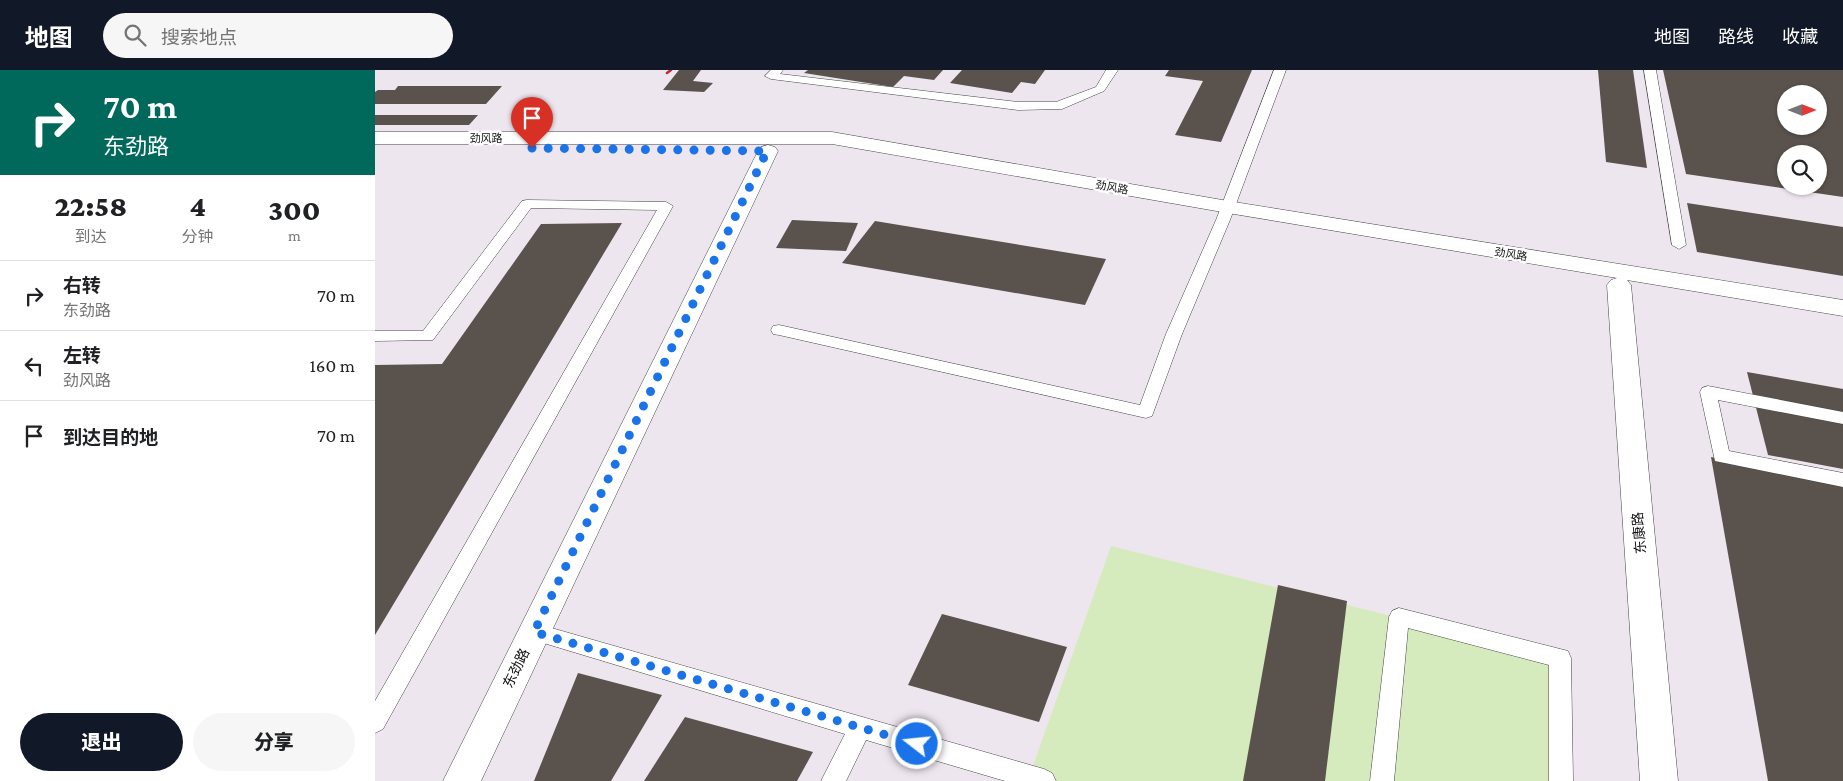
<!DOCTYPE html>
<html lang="zh">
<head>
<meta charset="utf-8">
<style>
	body { margin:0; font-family:"Crimson Pro","Noto Sans SC",serif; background:#f6f6f6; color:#202124; height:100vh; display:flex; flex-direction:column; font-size:19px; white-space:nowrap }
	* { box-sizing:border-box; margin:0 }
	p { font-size:16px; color:#757577 }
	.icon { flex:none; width:28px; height:28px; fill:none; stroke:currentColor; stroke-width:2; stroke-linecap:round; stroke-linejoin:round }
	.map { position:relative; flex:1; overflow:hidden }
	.panel { display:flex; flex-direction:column; background:#fff; width:375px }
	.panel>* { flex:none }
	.guide { background:#00695c; color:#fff; overflow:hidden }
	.needle { width:32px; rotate:90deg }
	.controls { position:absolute; left:1402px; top:15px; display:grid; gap:10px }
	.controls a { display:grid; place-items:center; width:50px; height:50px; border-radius:50%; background:#fff; box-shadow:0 1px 4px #0004; font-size:25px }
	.pin { position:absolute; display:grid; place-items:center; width:42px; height:42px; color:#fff; margin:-51px -21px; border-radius:50% 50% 50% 0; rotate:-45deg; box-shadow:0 0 5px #0007 }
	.pin .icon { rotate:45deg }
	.me { position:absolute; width:55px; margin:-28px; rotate:286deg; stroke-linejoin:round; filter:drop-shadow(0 0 4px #0008) }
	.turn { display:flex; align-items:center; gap:18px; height:105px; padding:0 20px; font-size:22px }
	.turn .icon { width:65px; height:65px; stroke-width:2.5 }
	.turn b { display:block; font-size:35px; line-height:42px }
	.eta { display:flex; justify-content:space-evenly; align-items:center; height:85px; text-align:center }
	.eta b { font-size:30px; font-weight:800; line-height:35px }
	.action { display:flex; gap:10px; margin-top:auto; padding:10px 20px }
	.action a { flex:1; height:58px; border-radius:30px; background:#111827; color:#fff; font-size:20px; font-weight:800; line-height:58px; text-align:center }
	.action a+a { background:#f6f6f6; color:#202124 }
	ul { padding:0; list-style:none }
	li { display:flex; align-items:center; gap:15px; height:70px; padding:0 20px; border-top:1px solid #e0e0e0 }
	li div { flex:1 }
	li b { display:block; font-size:19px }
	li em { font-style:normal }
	header { display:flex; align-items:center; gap:30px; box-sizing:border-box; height:70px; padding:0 25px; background:#111827; color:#fff }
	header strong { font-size:24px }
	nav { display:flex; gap:28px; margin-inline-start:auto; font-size:18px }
	.search { width:350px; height:45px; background:#f6f6f6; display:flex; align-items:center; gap:12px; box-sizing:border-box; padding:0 18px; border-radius:28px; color:#757577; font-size:19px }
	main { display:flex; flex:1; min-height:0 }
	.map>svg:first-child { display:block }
	.industrial { fill:#eee6ef; fill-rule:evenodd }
	.green { fill:#d5ebbd }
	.building { fill:#5a524d; fill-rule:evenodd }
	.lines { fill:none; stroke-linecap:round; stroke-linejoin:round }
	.service-casing { stroke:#444; stroke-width:1 }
	.tertiary-casing { stroke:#444; stroke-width:1 }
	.service { fill:#fff; fill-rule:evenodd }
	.tertiary { fill:#fff; fill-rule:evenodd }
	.rail { stroke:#c4262e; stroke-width:2.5 }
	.route { stroke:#1a73e8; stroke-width:9; stroke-dasharray:0 16.2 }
	.labels { text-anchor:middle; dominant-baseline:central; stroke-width:5; stroke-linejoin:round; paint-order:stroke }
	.far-street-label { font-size:11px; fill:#111; stroke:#fff }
	.street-label { font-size:14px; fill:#111; stroke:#fff }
</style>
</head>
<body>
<header>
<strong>地图</strong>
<div class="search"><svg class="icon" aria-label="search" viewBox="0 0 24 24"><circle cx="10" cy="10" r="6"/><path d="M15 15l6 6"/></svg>搜索地点</div>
<nav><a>地图</a><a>路线</a><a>收藏</a></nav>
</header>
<main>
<section class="panel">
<div class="guide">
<div class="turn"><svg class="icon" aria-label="right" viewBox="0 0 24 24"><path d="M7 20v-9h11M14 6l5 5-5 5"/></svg><div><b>70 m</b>东劲路</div></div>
</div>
<div class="eta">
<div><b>22:58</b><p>到达</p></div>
<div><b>4</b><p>分钟</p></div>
<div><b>300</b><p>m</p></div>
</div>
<ul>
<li><svg class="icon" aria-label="right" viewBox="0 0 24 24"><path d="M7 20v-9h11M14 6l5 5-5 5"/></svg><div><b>右转</b><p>东劲路</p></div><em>70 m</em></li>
<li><svg class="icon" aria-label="left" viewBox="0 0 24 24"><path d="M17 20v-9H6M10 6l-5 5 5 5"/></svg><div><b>左转</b><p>劲风路</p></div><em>160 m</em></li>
<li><svg class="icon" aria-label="arrive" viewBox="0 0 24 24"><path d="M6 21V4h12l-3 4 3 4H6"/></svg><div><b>到达目的地</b></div><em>70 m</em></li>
</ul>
<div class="action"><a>退出</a><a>分享</a></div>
</section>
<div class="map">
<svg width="1468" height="711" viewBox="0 0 1468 711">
	<rect width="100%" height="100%" fill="#fffdf5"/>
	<path class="industrial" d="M0,0H1468V711H0ZM1411,24H1444V56H1411ZM1411,84H1444V116H1411Z"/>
	<path class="green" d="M736,476L1185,588L1186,711H669L654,707Z"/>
	<g class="building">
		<path d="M304,0H326L318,11L338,13L329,22L288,20Z"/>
		<path d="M433,0H568L559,10L529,6L518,17L429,3Z"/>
		<path d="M587,0H670L660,14L646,12L637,23L575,13Z"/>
		<path d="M794,0H877L846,72L800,65L828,11L790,6Z"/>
		<path d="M1223,0H1258L1272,98L1231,92Z"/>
		<path d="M1288,0H1468V127L1311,104ZM1411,24H1444V56H1411ZM1411,84H1444V116H1411Z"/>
		<path d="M23,16H127L111,34H0V22L3,20H20Z"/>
		<path d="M0,45H103L94,55H0Z"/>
		<path d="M1312,133L1468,157V206L1322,182Z"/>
		<path d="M417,150L483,153L471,181L401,178Z"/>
		<path d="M500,151L731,189L710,235L467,193Z"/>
		<path d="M247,153L0,565V295L67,294L166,154Z"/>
		<path d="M1372,302L1468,319V399L1393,385Z"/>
		<path d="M1336,387L1468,414V711H1393Z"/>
		<path d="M903,515L972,531L950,711H868Z"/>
		<path d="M567,544L692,577L664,652L533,615Z"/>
		<path d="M203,603L287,625L236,711H159Z"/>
		<path d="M310,647L438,682L422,711H269Z"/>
	</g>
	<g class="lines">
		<defs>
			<g id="service">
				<path d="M396,0H408L405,4L643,32H681L721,17L731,0H743L729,21L687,39L643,40L396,9L390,6Z"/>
				<path d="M899,0H911L855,150L807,264L777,346L771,348L404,265L398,264L396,260L398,256L404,255L765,335L791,264L841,150Z"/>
				<path d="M1269,0H1281L1311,175L1304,179L1297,175Z"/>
				<path d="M152,130L291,132L298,136L8,659L0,663V631L282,140L156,138L58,270L0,271V261H48L147,131Z"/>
				<path d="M1333,316L1468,342V354L1343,330L1354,381L1468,403V417L1340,391L1325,322L1327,318Z"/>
				<path d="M1024,538L1193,581L1196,588L1198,711H1174V595L1033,558L1019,711H995L1014,547L1017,541Z"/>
				<path d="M159,553L669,699L677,703L681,711H630L491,670L471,711H446L470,664L152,568L148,562L152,556Z"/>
			</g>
			<g id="tertiary">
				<path d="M0,62H457L853,131L1468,230V246L1252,210L1256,215L1303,711H1265L1232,215L1236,210L1242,208L853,143L457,74H0Z"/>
				<path d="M393,75L400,77L403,81L106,711H68L383,81L386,77Z"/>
			</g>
		</defs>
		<use href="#service" class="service-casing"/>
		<use href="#tertiary" class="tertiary-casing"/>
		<use href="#service" class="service"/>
		<use href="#tertiary" class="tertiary"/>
		<path class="rail" d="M292,3L296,0"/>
	</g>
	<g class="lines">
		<path class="route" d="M157,78L392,81L159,562L542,674"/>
	</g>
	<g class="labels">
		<g class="far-street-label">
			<text x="111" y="68">劲风路</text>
			<text transform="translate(737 117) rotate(10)">劲风路</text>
			<text transform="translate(1136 184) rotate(9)">劲风路</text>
		</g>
		<g class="street-label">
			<text transform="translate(1264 463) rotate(-95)">东康路</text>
			<text transform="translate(141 598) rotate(-64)">东劲路</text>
		</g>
	</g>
</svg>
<div class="controls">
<a><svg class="needle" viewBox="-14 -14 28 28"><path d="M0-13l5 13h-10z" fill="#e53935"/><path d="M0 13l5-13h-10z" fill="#757577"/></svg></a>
<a><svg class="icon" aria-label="search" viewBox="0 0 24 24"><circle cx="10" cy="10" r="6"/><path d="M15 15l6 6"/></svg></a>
</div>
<div class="pin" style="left:157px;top:78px;background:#d93025"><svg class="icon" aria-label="arrive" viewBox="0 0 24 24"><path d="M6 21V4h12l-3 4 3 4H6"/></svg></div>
<svg class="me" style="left:542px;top:674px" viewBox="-20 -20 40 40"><circle r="17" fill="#1a73e8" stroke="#fff" stroke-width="3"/><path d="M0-11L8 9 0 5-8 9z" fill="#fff"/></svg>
</div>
</main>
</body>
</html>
